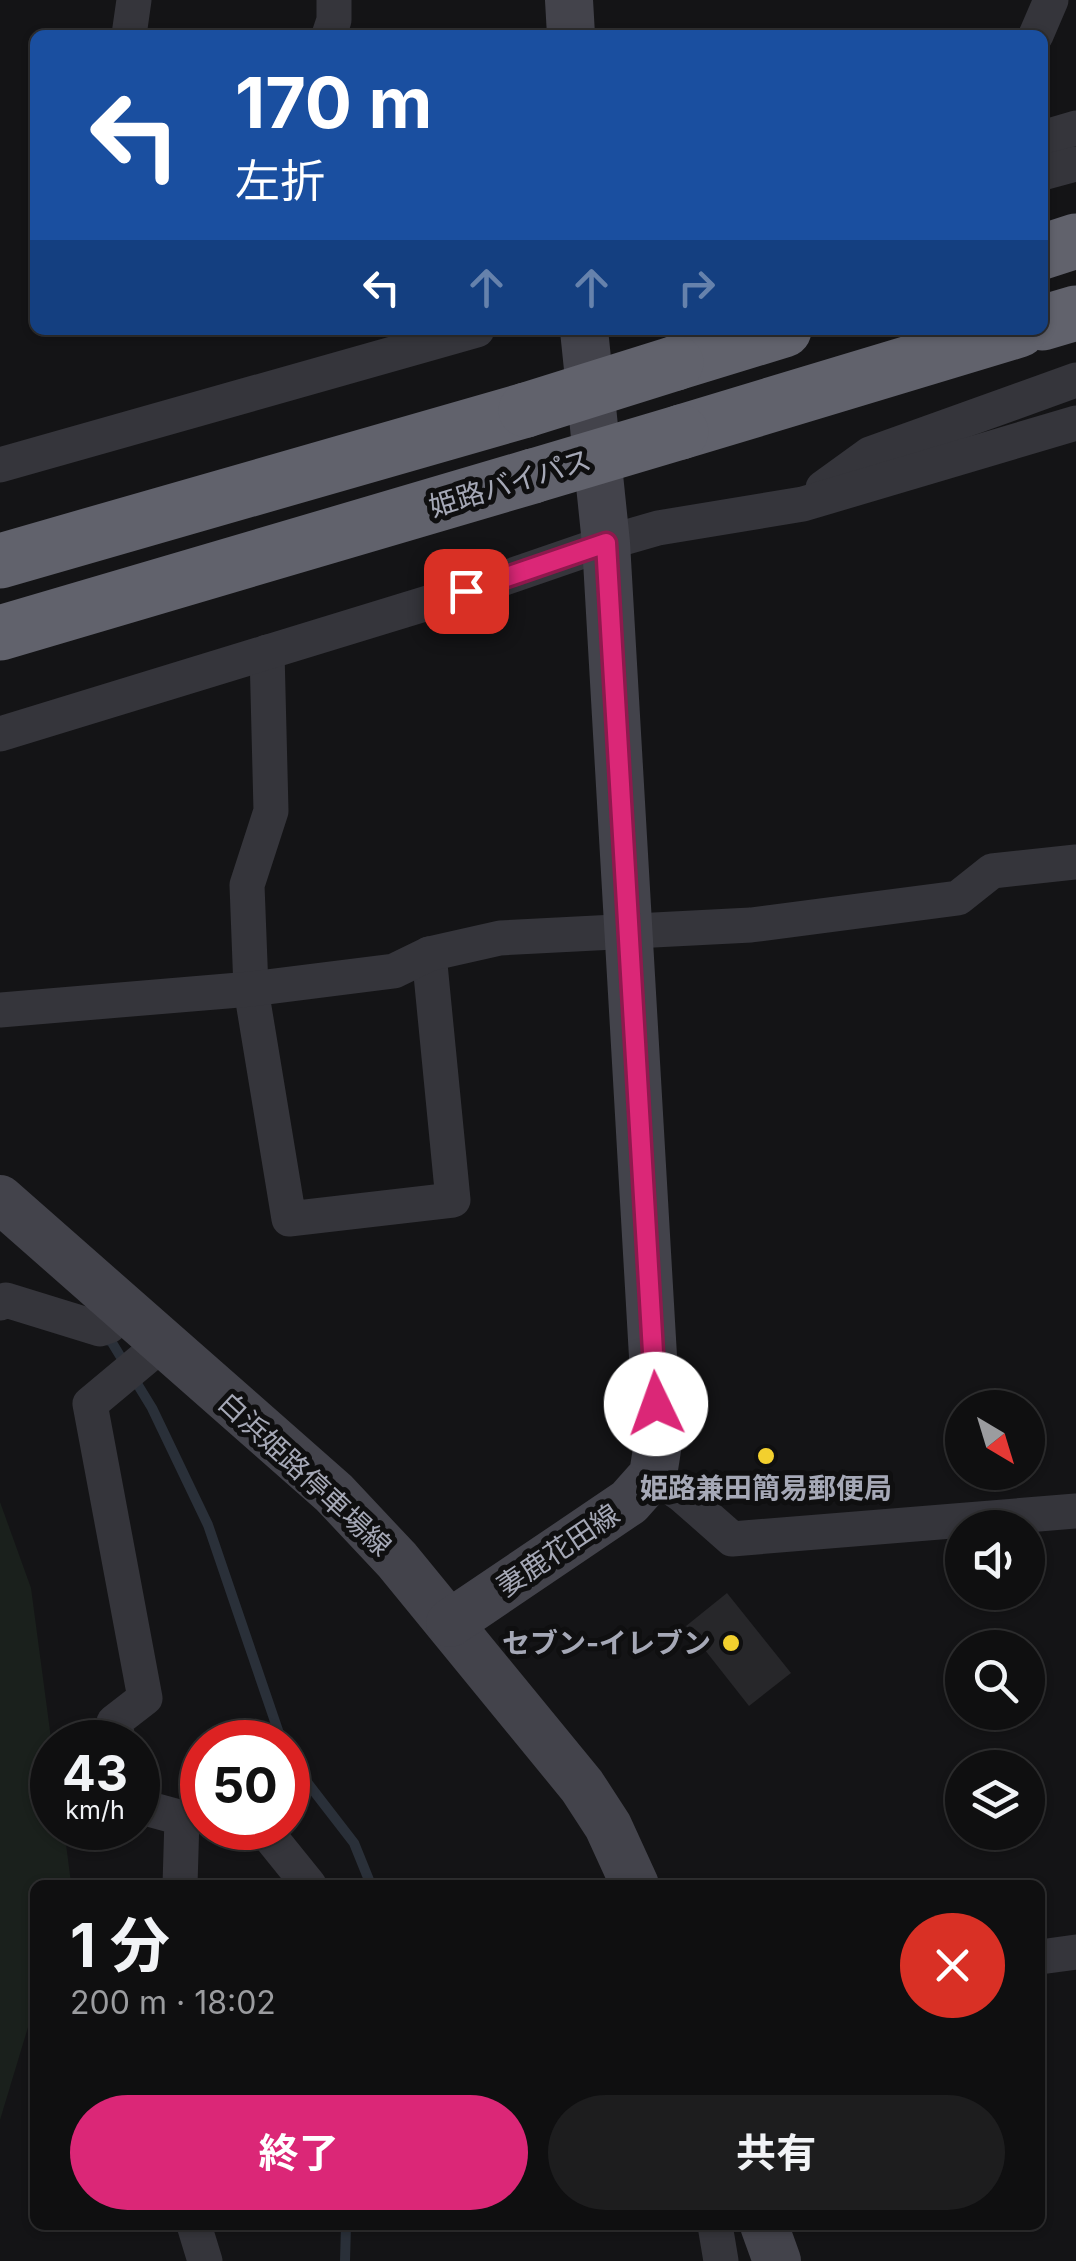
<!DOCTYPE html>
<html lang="ja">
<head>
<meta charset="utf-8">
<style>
	body { margin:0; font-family:Inter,"Noto Sans JP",sans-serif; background:#1d1d1e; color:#f1f3f6; height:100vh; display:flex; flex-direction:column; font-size:38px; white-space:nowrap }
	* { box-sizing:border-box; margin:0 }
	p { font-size:32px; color:#9b9c9f }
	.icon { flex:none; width:55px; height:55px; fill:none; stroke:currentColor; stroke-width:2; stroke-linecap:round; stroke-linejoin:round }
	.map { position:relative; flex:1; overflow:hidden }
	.sheet { position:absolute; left:30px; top:1880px; width:1015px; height:350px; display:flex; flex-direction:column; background:#0f0f10; border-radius:15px; box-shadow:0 2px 8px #0004,0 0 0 2px #2f2f30 }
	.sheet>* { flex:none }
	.hud { position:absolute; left:30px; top:30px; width:1018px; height:305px; border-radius:15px; box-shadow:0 2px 8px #0004,0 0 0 2px #2f2f30; background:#1a4fa0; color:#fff; overflow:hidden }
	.needle { width:65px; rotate:142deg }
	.fabs { position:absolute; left:945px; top:1390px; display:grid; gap:20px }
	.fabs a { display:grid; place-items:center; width:100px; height:100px; border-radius:50%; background:#0f0f10; box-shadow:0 2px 8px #0004,0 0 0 2px #2f2f30; font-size:50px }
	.speed { position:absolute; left:30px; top:1720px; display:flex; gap:20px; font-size:50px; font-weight:700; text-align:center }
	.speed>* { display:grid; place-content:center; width:130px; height:130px; border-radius:50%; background:#0f0f10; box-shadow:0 2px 8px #0004,0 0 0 2px #2f2f30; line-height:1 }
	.speed small { font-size:25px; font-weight:400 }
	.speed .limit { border:15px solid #d22; background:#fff; color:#111 }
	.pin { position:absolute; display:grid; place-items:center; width:85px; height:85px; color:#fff; margin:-42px; border-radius:20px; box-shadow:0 5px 15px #0006 }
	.me { position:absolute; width:110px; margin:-55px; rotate:357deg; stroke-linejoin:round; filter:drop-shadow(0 0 8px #0008) }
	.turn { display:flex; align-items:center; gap:35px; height:210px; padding:0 40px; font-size:45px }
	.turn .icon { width:130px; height:130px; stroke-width:2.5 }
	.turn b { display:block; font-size:70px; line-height:85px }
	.lanes { display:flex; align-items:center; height:95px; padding:0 40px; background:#0003; justify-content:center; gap:50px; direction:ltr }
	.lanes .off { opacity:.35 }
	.round { display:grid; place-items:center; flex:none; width:105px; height:105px; border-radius:52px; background:#1d1d1e }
	.head { display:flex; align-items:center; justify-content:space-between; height:170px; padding:0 40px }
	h1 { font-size:60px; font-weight:700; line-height:75px }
	.action { display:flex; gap:20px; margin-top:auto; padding:20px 40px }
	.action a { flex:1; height:115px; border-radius:60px; background:#db2777; color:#fff; font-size:40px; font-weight:700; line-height:115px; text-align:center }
	.action a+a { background:#1d1d1e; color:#f1f3f6 }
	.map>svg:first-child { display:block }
	.green { fill:#1a201c }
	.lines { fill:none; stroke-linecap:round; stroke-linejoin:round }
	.stream { stroke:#2a3039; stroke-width:10 }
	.building { fill:#27272a }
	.minor { stroke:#35353b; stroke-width:35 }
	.secondary { stroke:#43434b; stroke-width:48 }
	.motorway { stroke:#61626c; stroke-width:55 }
	.motorway-bridge { stroke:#61626c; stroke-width:55 }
	.route-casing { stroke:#8e194d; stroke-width:25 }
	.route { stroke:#db2777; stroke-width:18 }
	.poi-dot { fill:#f3d02e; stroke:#0f0f10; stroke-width:4 }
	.labels { text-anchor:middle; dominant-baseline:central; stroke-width:10; stroke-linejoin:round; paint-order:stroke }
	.street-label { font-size:28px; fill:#a5a8b6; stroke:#0f0f10 }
	.poi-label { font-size:28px; font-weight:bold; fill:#a5a8b6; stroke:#0f0f10 }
</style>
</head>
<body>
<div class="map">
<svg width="1076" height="2261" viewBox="0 0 1076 2261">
	<rect width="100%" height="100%" fill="#141416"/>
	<path class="green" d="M0,1502L31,1588L52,1746V1828H64L71,1883L35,1885V2004L0,2120Z"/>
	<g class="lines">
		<g class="stream">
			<path d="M102,1339L111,1341L152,1408L208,1525L282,1742"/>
			<path d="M288,1753L296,1768L354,1843L371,1885"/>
			<path d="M345,2261L346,2225"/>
		</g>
	</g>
	<path class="building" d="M727,1593L791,1673L749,1706L686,1626Z"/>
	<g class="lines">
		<g class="minor">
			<path d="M129,35L134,0"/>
			<path d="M329,35L334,20V0"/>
			<path d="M1036,35L1051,0"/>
			<path d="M1042,138L1076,128"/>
			<path d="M1042,173L1076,164"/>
			<path d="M0,465L477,330"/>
			<path d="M823,488L870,454L1076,380"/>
			<path d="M267,652L271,811L247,885L251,989L289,1219L453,1200L429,954"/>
			<path d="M0,734L467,591L606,543L658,528L803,504L1076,423"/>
			<path d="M0,1010L251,989L394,971L429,954L500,938L751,925L958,898L992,871L1076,862"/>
			<path d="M0,1303L6,1300L100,1329L109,1326L125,1311"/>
			<path d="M653,1475L682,1495L732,1539L1076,1511"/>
			<path d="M119,1742L114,1722L145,1698L90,1404L163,1343"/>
			<path d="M138,1806L182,1818L180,1885"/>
			<path d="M263,1828L309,1885"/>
			<path d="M1040,1957L1076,1952"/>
			<path d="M194,2225L205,2261"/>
			<path d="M715,2225L721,2261"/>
		</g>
		<g class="secondary">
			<path d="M569,0L571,35"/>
			<path d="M0,1199L334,1493L397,1560L582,1786L608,1826L635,1885"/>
			<path d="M450,1623L629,1502L653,1475L658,1443L606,543L584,330"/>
			<path d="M764,2225L777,2261"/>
		</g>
		<g class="motorway">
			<path d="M1042,252L1076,241"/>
			<path d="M1042,323L1076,313"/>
			<path d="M676,363L784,330"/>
			<path d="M681,432L1019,330"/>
			<path d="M0,561L526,410"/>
			<path d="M0,633L533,476"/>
		</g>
		<g class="motorway-bridge">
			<path d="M526,410L676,363"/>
			<path d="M533,476L681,432"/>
		</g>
	</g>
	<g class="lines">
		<defs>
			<path id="route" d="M466,591L606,543L656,1404"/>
		</defs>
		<use href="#route" class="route-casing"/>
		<use href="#route" class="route"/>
	</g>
	<g class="poi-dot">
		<circle cx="766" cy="1456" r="10"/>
		<circle cx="731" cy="1643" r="10"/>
	</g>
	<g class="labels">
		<g class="street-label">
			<text transform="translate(510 483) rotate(-17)">姫路バイパス</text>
			<text transform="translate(305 1474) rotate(43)">白浜姫路停車場線</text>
			<text transform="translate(558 1550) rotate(-34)">妻鹿花田線</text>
		</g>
		<g class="poi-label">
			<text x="766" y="1488">姫路兼田簡易郵便局</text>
			<text x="711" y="1643" text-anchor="end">セブン-イレブン</text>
		</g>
	</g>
</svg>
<div class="fabs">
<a><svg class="needle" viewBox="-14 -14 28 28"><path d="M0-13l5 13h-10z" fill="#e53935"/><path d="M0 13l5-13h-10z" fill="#9b9c9f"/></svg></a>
<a><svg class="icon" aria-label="sound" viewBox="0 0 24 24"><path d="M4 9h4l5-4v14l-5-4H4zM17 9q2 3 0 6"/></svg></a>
<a><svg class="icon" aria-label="search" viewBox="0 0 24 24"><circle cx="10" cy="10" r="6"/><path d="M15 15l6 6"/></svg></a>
<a><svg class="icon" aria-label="layers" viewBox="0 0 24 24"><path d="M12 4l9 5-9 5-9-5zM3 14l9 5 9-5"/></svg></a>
</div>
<div class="speed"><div>43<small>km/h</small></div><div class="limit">50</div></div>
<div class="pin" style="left:466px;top:591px;background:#d93025"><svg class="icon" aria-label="arrive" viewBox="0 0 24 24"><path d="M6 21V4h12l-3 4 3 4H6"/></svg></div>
<svg class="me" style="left:656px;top:1404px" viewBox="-20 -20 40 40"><circle r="19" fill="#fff"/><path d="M0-13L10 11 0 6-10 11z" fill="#db2777"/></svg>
<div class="hud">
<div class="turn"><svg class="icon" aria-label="left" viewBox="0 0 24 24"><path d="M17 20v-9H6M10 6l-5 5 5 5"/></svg><div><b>170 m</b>左折</div></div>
<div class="lanes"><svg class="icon" aria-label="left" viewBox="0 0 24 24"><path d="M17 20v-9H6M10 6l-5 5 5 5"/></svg><svg class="icon off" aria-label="ahead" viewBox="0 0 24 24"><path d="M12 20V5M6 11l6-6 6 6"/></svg><svg class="icon off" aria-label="ahead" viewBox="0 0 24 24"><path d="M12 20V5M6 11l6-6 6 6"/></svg><svg class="icon off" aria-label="right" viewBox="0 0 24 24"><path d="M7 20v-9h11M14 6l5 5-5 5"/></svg></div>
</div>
<section class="sheet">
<div class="head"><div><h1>1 分</h1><p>200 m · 18:02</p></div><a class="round" style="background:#d93025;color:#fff"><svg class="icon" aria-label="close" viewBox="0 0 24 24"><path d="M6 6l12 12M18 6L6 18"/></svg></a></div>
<div class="action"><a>終了</a><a>共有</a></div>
</section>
</div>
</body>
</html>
